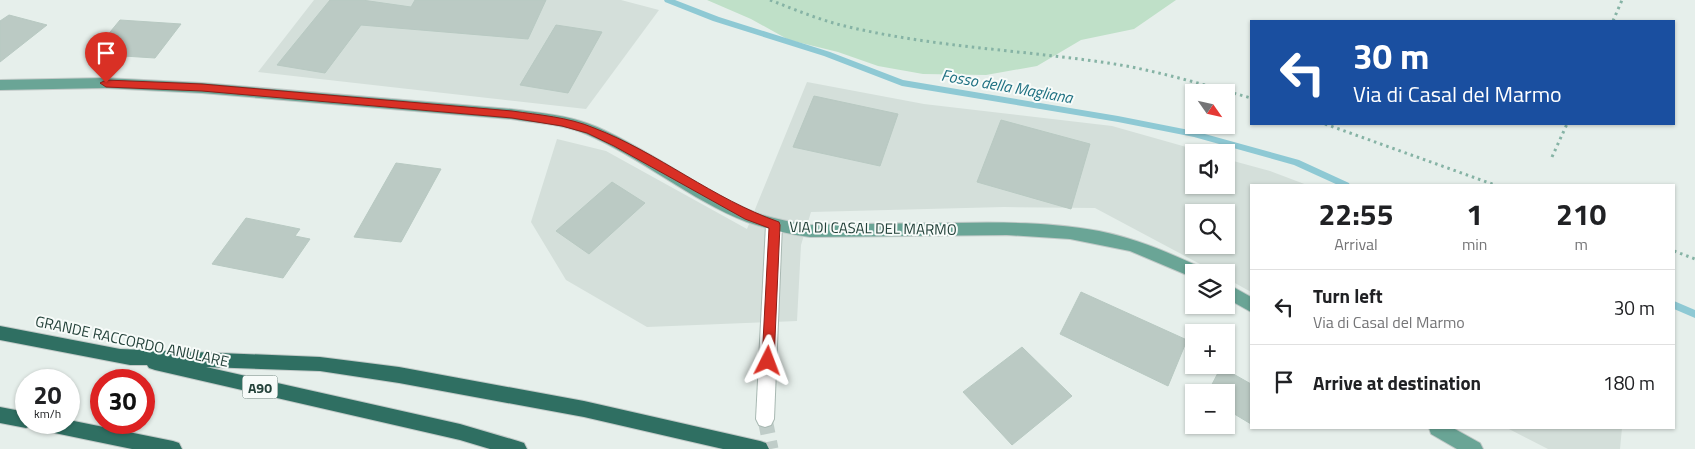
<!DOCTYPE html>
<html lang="en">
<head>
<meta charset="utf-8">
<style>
	body { margin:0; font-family:"Titillium Web",sans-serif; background:#f6f6f6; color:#202124; height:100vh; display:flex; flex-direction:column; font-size:19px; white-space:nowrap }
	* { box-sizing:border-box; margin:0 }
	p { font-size:16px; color:#757577 }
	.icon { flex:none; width:28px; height:28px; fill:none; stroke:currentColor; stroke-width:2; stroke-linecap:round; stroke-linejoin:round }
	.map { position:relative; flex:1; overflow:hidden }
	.details { position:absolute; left:1250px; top:184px; width:425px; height:245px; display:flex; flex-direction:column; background:#fff; border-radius:0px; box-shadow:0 1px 4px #0004 }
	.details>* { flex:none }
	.hud { position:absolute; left:1250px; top:20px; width:425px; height:105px; border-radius:0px; box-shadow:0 1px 4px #0004; background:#1a4fa0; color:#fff; overflow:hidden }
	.needle { width:32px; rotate:124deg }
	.tools { position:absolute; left:1185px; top:84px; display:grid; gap:10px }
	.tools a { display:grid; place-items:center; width:50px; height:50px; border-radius:0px; background:#fff; box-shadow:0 1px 4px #0004; font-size:25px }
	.speed { position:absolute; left:15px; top:369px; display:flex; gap:10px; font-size:25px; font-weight:700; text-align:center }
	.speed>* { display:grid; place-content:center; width:65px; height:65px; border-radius:50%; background:#fff; box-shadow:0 1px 4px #0004; line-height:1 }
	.speed small { font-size:12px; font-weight:400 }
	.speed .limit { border:8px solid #d22; background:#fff; color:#111 }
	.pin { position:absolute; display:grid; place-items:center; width:42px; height:42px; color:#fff; margin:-51px -21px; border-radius:50% 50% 50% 0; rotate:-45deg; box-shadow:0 0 5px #0007 }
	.pin .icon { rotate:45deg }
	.me { position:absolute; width:55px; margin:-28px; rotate:3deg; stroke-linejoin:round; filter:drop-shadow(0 0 4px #0008) }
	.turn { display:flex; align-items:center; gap:18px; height:105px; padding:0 20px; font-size:22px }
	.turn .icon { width:65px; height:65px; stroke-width:2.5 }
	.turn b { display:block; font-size:35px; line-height:42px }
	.eta { display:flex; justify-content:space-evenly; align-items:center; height:85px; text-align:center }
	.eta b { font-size:30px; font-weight:700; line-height:35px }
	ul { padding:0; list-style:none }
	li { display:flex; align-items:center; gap:15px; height:75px; padding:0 20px; border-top:1px solid #e0e0e0 }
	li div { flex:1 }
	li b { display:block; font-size:19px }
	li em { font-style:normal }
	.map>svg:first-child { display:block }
	.built { fill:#d4dfda; fill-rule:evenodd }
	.green { fill:#bfe0c8 }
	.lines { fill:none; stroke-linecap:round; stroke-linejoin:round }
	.stream { fill:#8ec9d4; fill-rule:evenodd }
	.building { fill:#bbcac4; stroke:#b8c9c2 }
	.minor-tunnel { stroke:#bfccc8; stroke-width:15; stroke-dasharray:15 8; stroke-linecap:butt }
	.minor-casing { stroke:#a8b8b2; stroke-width:2 }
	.major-casing { stroke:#c2cac8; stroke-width:2 }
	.highway-casing { stroke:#c2cac8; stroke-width:2 }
	.path { stroke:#86b3a5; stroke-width:3; stroke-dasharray:2.5 4; stroke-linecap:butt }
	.minor { fill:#fff; fill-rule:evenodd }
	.major { fill:#6aa596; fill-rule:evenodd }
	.highway { fill:#2f6f62; fill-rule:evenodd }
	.route { fill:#d93025; stroke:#8d1f18 }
	.labels { text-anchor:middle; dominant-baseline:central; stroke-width:4; stroke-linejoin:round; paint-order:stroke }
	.shield { fill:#f7fbf9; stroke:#637a73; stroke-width:1 }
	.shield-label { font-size:14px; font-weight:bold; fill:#24423a }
	.street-label { font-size:15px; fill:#24423a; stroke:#f7fbf9 }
	.water-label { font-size:16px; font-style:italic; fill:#1c6f80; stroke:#f7fbf9 }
</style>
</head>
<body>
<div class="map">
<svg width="1695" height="449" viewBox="0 0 1695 449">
	<rect width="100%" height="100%" fill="#e6efeb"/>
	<g class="built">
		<path d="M314,0H621L659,10L586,109L258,72Z"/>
		<path d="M807,82L924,104L1112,126L1204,152H1194V185H1226V159L1270,171L1307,185H1251V292L1226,278V272H1215L1095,208L1004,207L811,212L801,245L797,321L647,327L566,280L531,222L557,139L606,151L747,229ZM1194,212H1226V245H1194Z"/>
		<path d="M1507,428H1622L1620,449H1548Z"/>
	</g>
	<path class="green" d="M707,0H1176L1134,29L1081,40L1037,66L986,75L923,74L878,66L838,52L789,40L751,19Z"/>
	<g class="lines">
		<g class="stream">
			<path d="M664,0H675L719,17L830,52L903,80L1118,116L1194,131L1299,160L1349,183L1350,185H1338L1294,165L1194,137L1118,122L902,86L824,56L713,21L665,2Z"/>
			<path d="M1674,301L1695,310V318L1674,309Z"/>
		</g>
	</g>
	<g class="building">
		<path d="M330,0H362L411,7L415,0H546L528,39L361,25L325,73L277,65Z"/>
		<path d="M9,15L47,25L0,62V21Z"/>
		<path d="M120,20L181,24L155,58L92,54Z"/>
		<path d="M556,25L602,32L568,93L520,85Z"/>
		<path d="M814,96L898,114L880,166L793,147Z"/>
		<path d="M1001,120L1090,144L1071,209L977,182Z"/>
		<path d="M396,163L441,169L401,242L354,237Z"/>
		<path d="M612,182L645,203L589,254L556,231Z"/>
		<path d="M246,218L300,229L295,236L310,239L283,278L212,264Z"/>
		<path d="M1081,292L1187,340L1168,386L1060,334Z"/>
		<path d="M1022,347L1072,396L1012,445L963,392Z"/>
		<path d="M1221,367L1251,384V424L1226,409V392H1208Z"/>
	</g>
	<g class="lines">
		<path class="minor-tunnel" d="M765,419L771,449"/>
		<defs>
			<path id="minor" d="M774,219L779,221L782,225L774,419L771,425L765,427L759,425L756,419L766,225L769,221Z"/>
			<g id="major">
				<path d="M105,78L202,83L511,109C540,113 570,115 597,127C652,151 699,189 754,212C772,219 791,222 810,225C857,224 904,223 951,223C1001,222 1051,222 1099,231C1135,238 1167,252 1200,267L1202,272H1194V278L1130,251L1070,239L1007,235L810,237C788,234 768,229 747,222C690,200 642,158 586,134C563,124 536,123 511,119L202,93L105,88L0,90V80Z"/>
				<path d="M1226,283L1251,297V312L1226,298Z"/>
				<path d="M1429,428H1453L1480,443L1483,449H1457L1431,434Z"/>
			</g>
			<g id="highway">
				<path d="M0,326L120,349L320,357L399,367L584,401L760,441L766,443L769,449H723L584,417L399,383L320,371L206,367L460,424L518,441L524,443L527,449H490L460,440L155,370L149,368L147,365H130L0,340Z"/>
				<path d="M0,407L26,412V422H69V420L173,441L179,443L182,449H132L40,430L34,428L33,425L26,428L0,423Z"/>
			</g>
		</defs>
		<use href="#minor" class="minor-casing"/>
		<use href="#major" class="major-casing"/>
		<use href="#highway" class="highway-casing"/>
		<g class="path">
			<path d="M770,0C796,10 822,21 849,27C934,47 1021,50 1108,63C1156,70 1204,85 1251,98"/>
			<path d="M1613,21L1622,0"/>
			<path d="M1325,124L1495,185"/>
			<path d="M1552,157L1567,124"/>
			<path d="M1674,251L1695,259"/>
		</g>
		<use href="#minor" class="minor"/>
		<use href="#major" class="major"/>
		<use href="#highway" class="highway"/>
	</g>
	<path class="route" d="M106,80L202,84L512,111C539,115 568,117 594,128C659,153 713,199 779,222L780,225L774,361L772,365L768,367L764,365L762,361L769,228L745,219L614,146L587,133L562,126L512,118L202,91L106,87L100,83Z"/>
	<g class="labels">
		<rect class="shield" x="242.5" y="375.5" width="35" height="23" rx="4"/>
		<g class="shield-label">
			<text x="260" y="387">A90</text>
		</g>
		<g class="street-label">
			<text transform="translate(873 228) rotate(1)">VIA DI CASAL DEL MARMO</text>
			<text transform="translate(132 341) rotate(12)">GRANDE RACCORDO ANULARE</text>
		</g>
		<g class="water-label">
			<text transform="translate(1007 86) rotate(10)">Fosso della Magliana</text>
		</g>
	</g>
</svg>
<div class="tools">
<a><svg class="needle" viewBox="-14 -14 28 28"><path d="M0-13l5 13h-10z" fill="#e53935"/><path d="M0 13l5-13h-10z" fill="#757577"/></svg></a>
<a><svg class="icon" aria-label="sound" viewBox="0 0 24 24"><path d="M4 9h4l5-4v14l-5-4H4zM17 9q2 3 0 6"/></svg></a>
<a><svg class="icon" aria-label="search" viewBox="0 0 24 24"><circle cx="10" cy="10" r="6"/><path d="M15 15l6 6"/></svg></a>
<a><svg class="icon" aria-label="layers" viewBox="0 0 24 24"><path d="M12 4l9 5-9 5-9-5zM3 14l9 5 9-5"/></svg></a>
<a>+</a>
<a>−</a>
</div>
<div class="speed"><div>20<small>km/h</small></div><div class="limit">30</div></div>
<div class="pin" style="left:106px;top:83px;background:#d93025"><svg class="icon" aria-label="arrive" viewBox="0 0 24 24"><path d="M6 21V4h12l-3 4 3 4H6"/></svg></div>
<svg class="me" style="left:768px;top:361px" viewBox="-20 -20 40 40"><path d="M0-17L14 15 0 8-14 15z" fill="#d93025" stroke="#fff" stroke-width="4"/></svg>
<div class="hud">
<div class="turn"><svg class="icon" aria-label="left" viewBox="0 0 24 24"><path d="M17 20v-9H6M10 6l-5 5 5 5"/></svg><div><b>30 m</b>Via di Casal del Marmo</div></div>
</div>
<section class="details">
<div class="eta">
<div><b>22:55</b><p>Arrival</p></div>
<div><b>1</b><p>min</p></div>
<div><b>210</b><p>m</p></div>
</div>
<ul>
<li><svg class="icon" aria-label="left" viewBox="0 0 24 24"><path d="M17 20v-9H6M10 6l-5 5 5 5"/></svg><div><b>Turn left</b><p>Via di Casal del Marmo</p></div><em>30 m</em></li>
<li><svg class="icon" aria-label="arrive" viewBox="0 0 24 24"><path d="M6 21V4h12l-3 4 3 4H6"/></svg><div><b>Arrive at destination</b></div><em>180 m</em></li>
</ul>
</section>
</div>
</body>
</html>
